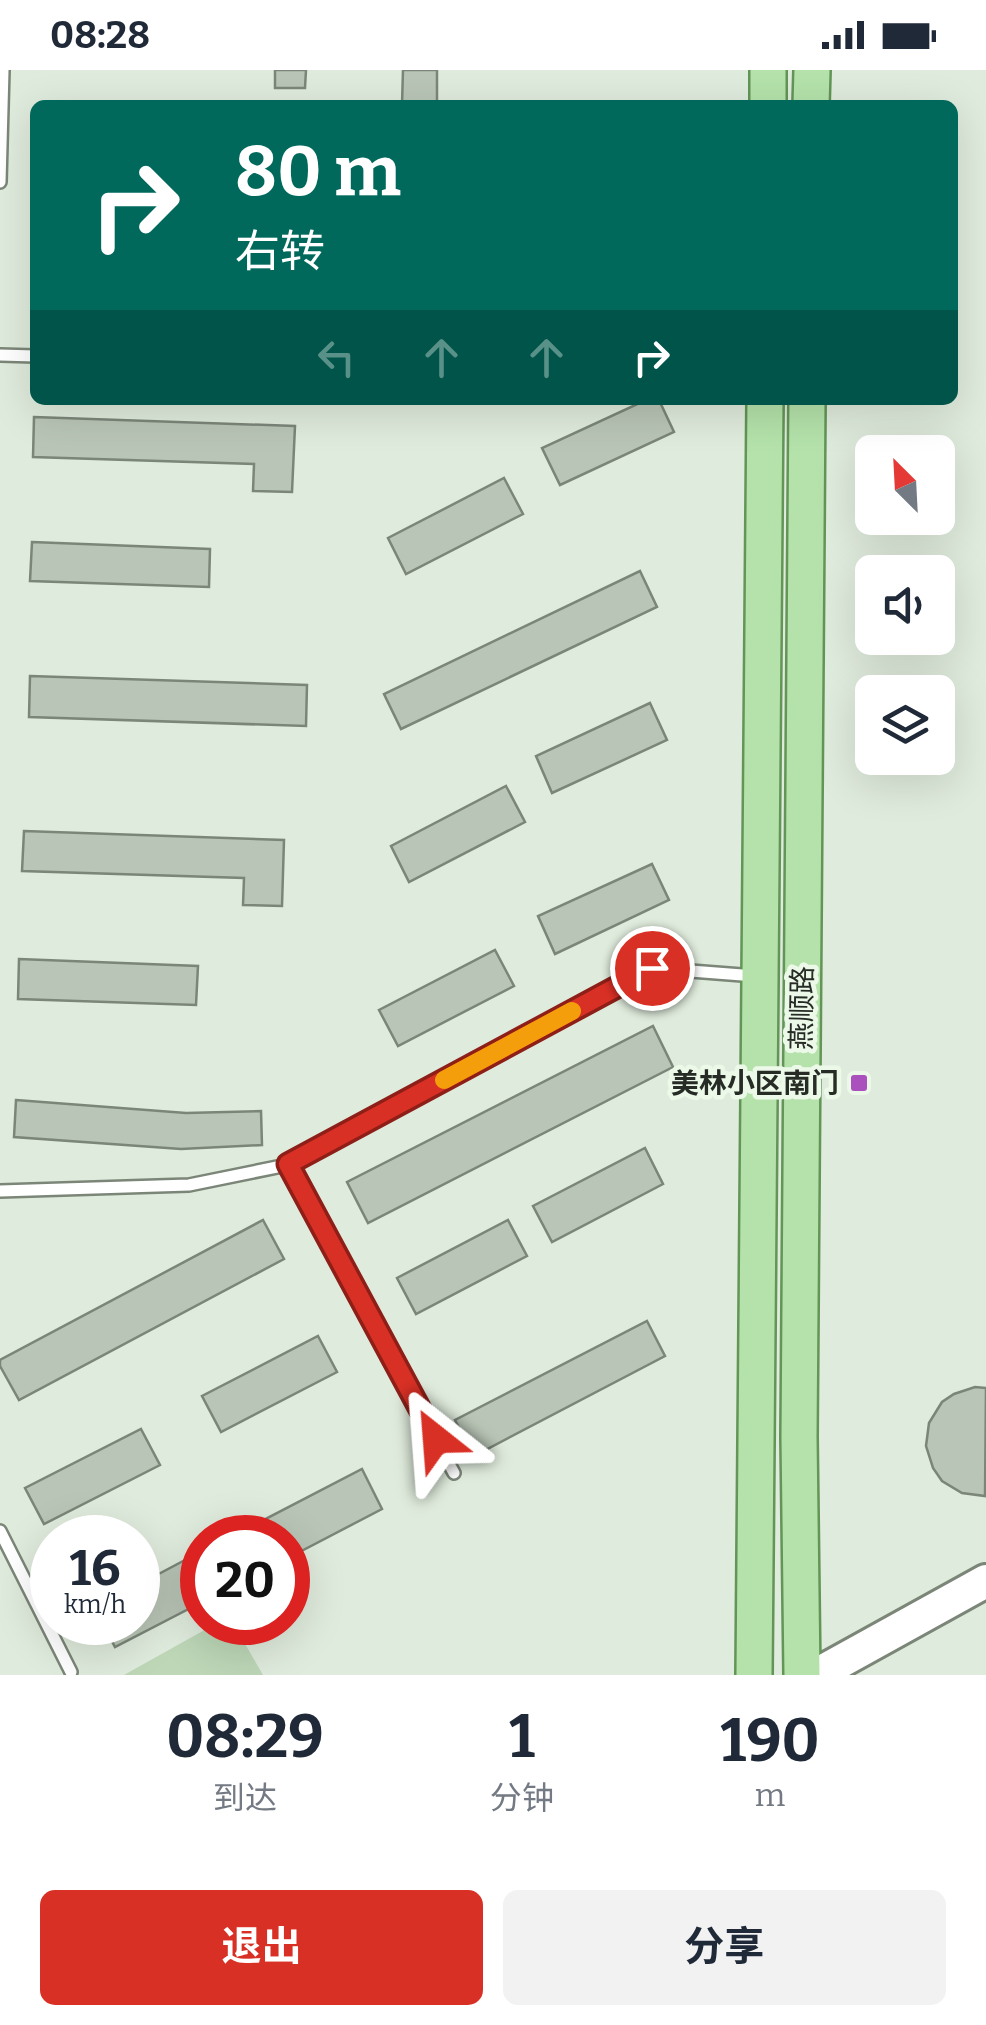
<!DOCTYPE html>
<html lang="zh">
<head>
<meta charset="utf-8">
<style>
	body { margin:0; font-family:Bitter,"Noto Sans SC",serif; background:#f2f2f3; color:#1f2937; height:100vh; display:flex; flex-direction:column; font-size:38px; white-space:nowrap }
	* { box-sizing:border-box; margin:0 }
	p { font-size:32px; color:#747a83 }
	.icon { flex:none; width:55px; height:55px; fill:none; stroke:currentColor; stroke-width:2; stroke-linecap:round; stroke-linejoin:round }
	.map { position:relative; height:1605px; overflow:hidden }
	.drawer { display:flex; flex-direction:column; background:#fff; flex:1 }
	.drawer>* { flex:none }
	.banner { position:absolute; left:30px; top:30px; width:928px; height:305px; border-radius:15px; box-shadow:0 10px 40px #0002; background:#00695c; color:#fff; overflow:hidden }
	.needle { width:65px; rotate:336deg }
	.controls { position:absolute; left:855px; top:365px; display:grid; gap:20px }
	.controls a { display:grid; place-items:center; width:100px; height:100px; border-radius:15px; background:#fff; box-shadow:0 10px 40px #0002; font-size:50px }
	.speed { position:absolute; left:30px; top:1445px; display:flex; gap:20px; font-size:50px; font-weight:700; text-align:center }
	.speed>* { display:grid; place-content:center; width:130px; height:130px; border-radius:50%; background:#fff; box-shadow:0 10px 40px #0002; line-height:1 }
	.speed small { font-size:25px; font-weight:400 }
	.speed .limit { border:15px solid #d22; background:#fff; color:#111 }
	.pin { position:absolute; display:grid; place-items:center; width:85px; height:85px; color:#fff; margin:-42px; border:5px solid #fff; border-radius:50%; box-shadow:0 2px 10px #0007 }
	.me { position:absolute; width:110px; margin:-55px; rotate:332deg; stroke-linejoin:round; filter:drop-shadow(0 0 8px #0008) }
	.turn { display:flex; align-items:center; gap:35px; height:210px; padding:0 40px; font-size:45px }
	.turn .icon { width:130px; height:130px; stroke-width:2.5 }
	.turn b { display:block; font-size:70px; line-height:85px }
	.lanes { display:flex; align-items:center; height:95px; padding:0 40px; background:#0003; justify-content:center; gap:50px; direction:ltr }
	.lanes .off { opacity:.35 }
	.eta { display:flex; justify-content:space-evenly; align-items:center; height:170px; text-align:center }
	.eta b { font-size:60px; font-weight:700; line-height:70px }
	.primary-button { display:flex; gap:20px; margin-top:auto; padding:20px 40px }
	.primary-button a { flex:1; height:115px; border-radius:15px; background:#d93025; color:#fff; font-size:40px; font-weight:700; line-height:115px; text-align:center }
	.primary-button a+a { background:#f2f2f3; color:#1f2937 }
	.status { display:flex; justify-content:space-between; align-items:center; height:70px; padding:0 50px; background:#fff; direction:ltr }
	.status svg { height:28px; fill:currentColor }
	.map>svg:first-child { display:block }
	.green { fill:#bdd7b7 }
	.building { fill:#b9c5b6; stroke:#7b8679; stroke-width:2.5 }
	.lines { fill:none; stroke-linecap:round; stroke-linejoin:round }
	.lane-casing { stroke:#7b8678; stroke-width:16 }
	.secondary-casing { stroke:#7b8678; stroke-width:38 }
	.primary-casing { stroke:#629556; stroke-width:40 }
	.lane { stroke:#fff; stroke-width:11 }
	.secondary { stroke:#fff; stroke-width:32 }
	.primary { stroke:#b4e2aa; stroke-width:35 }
	.route-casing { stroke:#8d1f18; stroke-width:25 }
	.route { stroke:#d93025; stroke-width:18 }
	.slow { stroke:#f59e0b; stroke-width:18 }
	.poi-dot { fill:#aa51be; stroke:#ecf9e9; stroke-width:4 }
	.labels { text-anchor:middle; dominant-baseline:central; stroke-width:9; stroke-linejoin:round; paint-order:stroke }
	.street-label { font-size:28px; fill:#262b25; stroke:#ecf9e9 }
	.poi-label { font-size:28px; font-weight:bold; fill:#262b25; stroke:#ecf9e9; text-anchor:end }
</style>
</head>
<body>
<div class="status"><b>08:28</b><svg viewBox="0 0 49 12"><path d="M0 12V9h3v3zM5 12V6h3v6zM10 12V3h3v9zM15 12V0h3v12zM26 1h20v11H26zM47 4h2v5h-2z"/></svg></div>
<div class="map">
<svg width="986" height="1605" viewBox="0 0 986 1605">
	<rect width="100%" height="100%" fill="#dfebdc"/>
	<path class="green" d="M217,1553H233L263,1605H124Z"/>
	<g class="building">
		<path d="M275,0H306L305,18H275Z"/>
		<path d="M403,0H437V35H402Z"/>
		<path d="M646,330H659L674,362L560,415L542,378Z"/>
		<path d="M34,347L295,356L292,422L253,421L254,394L33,387Z"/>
		<path d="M504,408L523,444L406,504L388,468Z"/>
		<path d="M32,472L210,479L209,517L30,511Z"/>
		<path d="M640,501L657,537L401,659L384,624Z"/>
		<path d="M30,606L307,615L306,656L29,647Z"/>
		<path d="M650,633L667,670L552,723L536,686Z"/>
		<path d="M506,716L525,752L409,812L391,776Z"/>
		<path d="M24,761L284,770L282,836L243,835L244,808L22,801Z"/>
		<path d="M652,794L669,830L555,884L538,846Z"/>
		<path d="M495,880L514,916L398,976L379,940Z"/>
		<path d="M19,889L198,896L196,935L18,929Z"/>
		<path d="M653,956L673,997L368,1153L347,1112Z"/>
		<path d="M16,1030L186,1043L261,1041L262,1075L181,1079L14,1067Z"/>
		<path d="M645,1078L663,1114L552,1172L533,1136Z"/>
		<path d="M263,1150L284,1189L19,1330L0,1296V1290Z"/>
		<path d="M508,1150L527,1186L416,1244L397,1208Z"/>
		<path d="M647,1251L665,1286L474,1386L455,1350Z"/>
		<path d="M318,1266L337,1302L221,1362L202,1326Z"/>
		<path d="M975,1317L986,1318L985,1426L962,1423L942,1411L933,1398L926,1376L929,1353L942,1332L954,1324Z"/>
		<path d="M141,1359L160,1395L44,1454L25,1418Z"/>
		<path d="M362,1399L382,1439L288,1488V1468H229Z"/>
		<path d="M202,1481V1532L115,1577L102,1552H138V1515Z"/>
	</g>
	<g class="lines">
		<defs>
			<g id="lane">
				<path d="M0,112L3,0"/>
				<path d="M0,285L35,286"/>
				<path d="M287,1095L454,1403"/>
				<path d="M0,1121L189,1115L287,1095L652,898L755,906"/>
				<path d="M0,1461L71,1602"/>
			</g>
			<path id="secondary" d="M816,1605L986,1511"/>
			<g id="primary">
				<path d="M768,35V0"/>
				<path d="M811,35L812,0"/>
				<path d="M754,1605L765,330"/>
				<path d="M802,1605L799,1367L807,330"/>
			</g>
		</defs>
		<use href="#lane" class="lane-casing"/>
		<use href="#secondary" class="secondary-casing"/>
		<use href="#primary" class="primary-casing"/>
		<use href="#lane" class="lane"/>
		<use href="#secondary" class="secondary"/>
		<use href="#primary" class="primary"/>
	</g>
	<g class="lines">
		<defs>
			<path id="route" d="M436,1369L288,1094L652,898"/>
		</defs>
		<use href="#route" class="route-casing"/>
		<use href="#route" class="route"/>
		<path class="slow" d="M444,1010L572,941"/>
	</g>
	<rect class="poi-dot" x="849" y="1003" width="20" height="20" rx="5"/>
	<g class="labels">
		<g class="street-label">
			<text transform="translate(802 938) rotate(-89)">燕顺路</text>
		</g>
		<g class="poi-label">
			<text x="839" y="1013">美林小区南门</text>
		</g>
	</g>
</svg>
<div class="controls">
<a><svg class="needle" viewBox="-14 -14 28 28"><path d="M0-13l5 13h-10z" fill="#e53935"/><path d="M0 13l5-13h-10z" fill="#747a83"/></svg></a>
<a><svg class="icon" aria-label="sound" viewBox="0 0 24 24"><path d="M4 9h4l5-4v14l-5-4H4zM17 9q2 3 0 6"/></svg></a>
<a><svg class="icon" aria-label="layers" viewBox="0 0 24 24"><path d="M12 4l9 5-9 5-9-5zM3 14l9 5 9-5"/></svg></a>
</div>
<div class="speed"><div>16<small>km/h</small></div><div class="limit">20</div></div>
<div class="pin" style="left:652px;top:898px;background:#d93025"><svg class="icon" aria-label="arrive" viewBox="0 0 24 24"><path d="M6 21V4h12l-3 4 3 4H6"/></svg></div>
<svg class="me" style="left:436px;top:1369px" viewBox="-20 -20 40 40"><path d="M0-17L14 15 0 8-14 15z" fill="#d93025" stroke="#fff" stroke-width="4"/></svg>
<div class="banner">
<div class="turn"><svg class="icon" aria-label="right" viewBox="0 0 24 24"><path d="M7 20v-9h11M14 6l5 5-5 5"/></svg><div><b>80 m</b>右转</div></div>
<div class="lanes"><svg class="icon off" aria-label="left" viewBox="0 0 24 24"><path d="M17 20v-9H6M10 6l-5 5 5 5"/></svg><svg class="icon off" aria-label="ahead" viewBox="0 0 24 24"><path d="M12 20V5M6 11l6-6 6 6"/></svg><svg class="icon off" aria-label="ahead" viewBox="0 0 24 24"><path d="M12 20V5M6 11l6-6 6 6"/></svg><svg class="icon" aria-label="right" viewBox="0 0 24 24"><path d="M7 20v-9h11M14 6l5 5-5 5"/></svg></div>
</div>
</div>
<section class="drawer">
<div class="eta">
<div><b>08:29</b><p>到达</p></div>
<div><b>1</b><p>分钟</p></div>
<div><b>190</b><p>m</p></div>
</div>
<div class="primary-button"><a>退出</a><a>分享</a></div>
</section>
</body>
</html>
